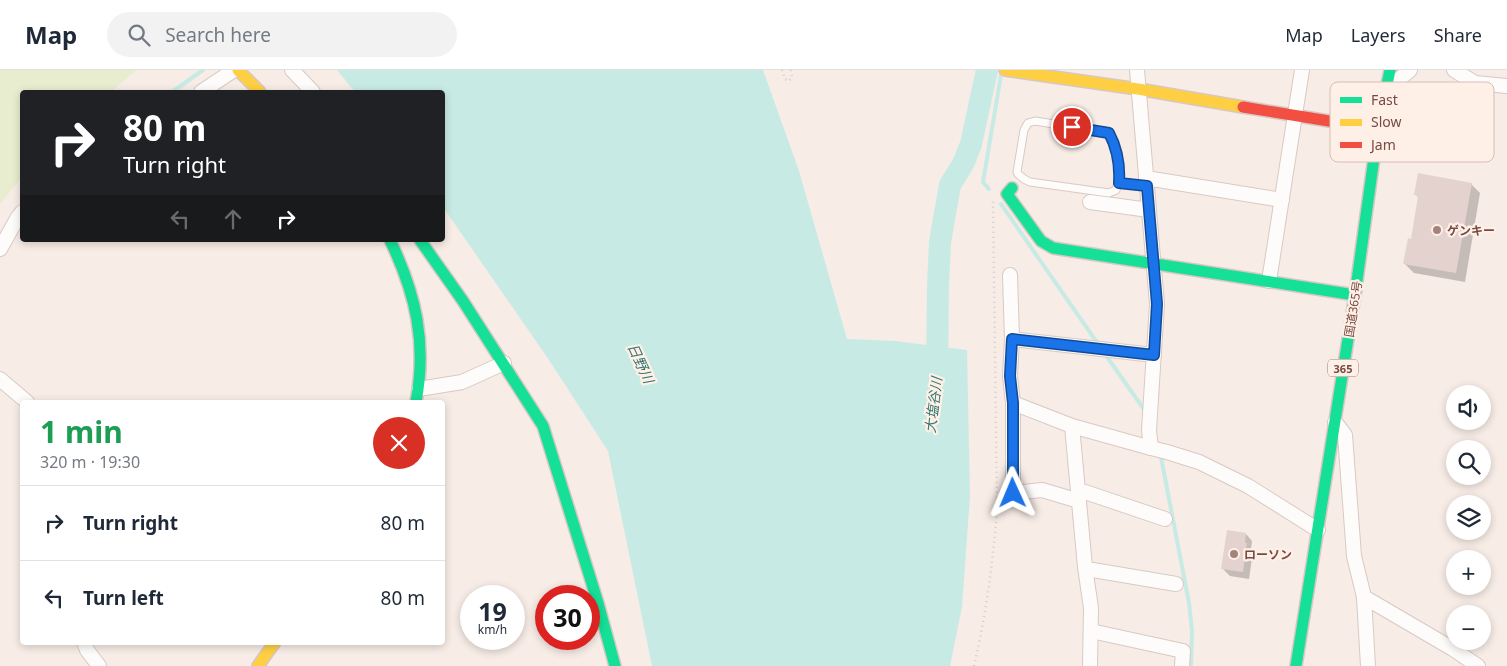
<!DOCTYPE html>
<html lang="en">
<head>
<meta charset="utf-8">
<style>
	body { margin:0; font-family:"Noto Sans","Noto Sans JP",sans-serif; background:#f2f2f3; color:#1f2937; height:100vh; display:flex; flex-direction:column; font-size:19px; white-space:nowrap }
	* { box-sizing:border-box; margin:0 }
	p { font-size:16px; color:#747a83 }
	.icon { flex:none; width:28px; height:28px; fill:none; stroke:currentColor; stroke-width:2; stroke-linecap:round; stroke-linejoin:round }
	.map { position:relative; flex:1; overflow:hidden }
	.side { position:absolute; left:20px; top:330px; width:425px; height:245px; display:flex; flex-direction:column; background:#fff; border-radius:5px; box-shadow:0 2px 8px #0003 }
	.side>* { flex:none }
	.top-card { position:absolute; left:20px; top:20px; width:425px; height:152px; border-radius:5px; box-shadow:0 2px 8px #0003; background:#202124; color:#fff; overflow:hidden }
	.fabs { position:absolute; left:1446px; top:315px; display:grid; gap:10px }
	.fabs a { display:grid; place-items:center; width:45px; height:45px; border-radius:50%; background:#fff; box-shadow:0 2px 8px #0003; font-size:25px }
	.speed { position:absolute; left:460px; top:515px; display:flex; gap:10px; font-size:25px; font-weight:700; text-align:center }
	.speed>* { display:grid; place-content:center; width:65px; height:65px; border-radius:50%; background:#fff; box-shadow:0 2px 8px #0003; line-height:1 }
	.speed small { font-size:12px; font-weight:400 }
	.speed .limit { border:8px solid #d22; background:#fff; color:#111 }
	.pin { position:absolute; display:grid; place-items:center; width:42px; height:42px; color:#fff; margin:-21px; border:2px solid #fff; border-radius:50%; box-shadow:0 1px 5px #0007 }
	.me { position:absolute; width:55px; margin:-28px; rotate:359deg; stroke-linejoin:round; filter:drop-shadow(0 0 4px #0008) }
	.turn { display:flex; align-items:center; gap:18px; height:105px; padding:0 20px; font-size:22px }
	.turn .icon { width:65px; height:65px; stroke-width:2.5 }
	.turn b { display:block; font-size:35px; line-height:42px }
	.lanes { display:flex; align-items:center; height:48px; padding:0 20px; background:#0003; justify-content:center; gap:25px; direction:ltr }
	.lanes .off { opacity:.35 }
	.round { display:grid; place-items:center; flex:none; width:52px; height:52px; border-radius:26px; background:#f2f2f3 }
	.head { display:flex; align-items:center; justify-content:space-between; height:85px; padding:0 20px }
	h1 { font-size:30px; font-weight:700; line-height:38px; color:#1e9e55 }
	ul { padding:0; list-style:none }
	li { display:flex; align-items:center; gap:15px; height:75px; padding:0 20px; border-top:1px solid #e0e1e3 }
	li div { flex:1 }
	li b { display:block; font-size:19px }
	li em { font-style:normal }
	header { display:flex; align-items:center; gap:30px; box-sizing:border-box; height:70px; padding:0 25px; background:#fff; border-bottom:1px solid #e0e1e3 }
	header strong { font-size:24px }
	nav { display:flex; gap:28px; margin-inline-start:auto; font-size:18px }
	.search { width:350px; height:45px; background:#f2f2f3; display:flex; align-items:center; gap:12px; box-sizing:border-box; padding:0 18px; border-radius:28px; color:#747a83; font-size:19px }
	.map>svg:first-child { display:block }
	.green { fill:#e8edcf }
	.water { fill:#c7ebe4 }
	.shadow { fill:#0003 }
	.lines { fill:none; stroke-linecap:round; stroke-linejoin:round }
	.stream { stroke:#c7ebe4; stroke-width:4 }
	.river { stroke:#c7ebe4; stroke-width:22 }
	.building { fill:#e4d2ce }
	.lane-casing { stroke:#d8c9c4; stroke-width:9 }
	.street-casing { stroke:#d8c9c4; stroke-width:16 }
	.fast-casing { stroke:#d8c7c2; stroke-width:14 }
	.slow-casing { stroke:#d8c7c2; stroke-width:14 }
	.jam-casing { stroke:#d8c7c2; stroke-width:14 }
	.path { stroke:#d9cbc8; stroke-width:2.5; stroke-dasharray:1 4; stroke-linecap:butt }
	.lane { stroke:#fefcfb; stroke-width:7 }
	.street { stroke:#fefcfb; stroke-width:14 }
	.fast { stroke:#16e098; stroke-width:11 }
	.slow { stroke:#ffcf43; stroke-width:11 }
	.jam { stroke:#f24e42; stroke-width:11 }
	.route-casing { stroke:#114b97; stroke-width:12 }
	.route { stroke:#1a73e8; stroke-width:9 }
	.poi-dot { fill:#a4837d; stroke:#fff0e7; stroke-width:2 }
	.labels { text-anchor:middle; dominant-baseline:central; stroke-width:4.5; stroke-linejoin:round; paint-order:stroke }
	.shield { fill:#fff0e7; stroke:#a07c75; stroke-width:1 }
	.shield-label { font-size:11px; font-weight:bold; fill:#774a44 }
	.poi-label { font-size:12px; font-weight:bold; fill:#774a44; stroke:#fff0e7; text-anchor:start }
	.street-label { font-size:12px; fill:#774a44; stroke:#fff0e7 }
	.water-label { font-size:14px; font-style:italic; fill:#347772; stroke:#fff0e7 }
	.key { fill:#fff0e7; stroke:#d6beb6; stroke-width:1 }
	.key-label { font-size:14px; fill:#774a44 }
</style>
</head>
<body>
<header>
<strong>Map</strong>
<div class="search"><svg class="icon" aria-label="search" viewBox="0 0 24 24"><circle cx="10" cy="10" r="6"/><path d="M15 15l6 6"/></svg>Search here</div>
<nav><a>Map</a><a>Layers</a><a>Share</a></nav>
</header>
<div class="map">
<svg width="1507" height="596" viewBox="0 0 1507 596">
	<rect width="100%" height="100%" fill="#f7ece6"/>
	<path class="green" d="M0,0H136L111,22H22V107L0,134Z"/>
	<path class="water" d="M337,0H763L799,101L847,269L895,271L967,280L970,426L962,537L950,596H652L608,381L549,290L443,137L442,22H355Z"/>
	<g class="shadow">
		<path d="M1471,114L1480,123L1465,212L1414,203L1405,194L1412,170L1419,128L1416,125Z"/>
		<path d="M1246,464L1252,471L1251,479L1253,481L1249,509L1230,506L1223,499Z"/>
	</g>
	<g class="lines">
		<g class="stream">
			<path d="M172,22L203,0"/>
			<path d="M989,119L983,112L1001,5"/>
			<path d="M1001,134L1098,274"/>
			<path d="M1105,284L1143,338"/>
			<path d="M1161,387L1189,533L1192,561L1191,596"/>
		</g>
		<path class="river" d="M937,307L938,215L940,172L950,115L964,92L971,74L987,0"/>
	</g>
	<g class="building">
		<path d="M1418,103L1472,113L1456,203L1403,194L1408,168L1411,169L1418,126L1414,125Z"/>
		<path d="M1227,460L1246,463L1245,473H1247L1243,502L1221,499Z"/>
	</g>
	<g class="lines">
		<defs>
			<g id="lane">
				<path d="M1035,51L1109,63C1118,80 1122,103 1116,120L1109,123L1030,112L1024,109L1018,104L1017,102L1024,60L1028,53Z"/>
				<path d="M1119,113L1147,117"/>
			</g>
			<g id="street">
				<path d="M292,0L313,22"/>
				<path d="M1137,0L1157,234L1149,360L1151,378"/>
				<path d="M1454,0L1475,13L1507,16"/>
				<path d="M1387,19L1410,0"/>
				<path d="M201,22L234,0"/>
				<path d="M1146,108L1282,130"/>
				<path d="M1090,132L1149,140"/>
				<path d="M0,179L18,147L22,142"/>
				<path d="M1010,205L1012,269L1010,306L1013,333V423L1042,420L1079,431"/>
				<path d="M1269,211L1302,0"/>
				<path d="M1012,269L1154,285"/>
				<path d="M0,309L27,332"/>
				<path d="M419,319L462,312L504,293"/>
				<path d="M1013,333L1072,356L1151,378L1167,382L1199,392L1248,416L1318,460"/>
				<path d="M1335,352L1345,365L1354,486L1364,527L1368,596"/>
				<path d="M1072,356L1085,497L1091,538L1090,596"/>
				<path d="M1079,422H1085L1165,449"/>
				<path d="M1086,500H1093L1176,514"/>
				<path d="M1364,527L1453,579L1478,596"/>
				<path d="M1091,561L1183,581L1182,596"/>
				<path d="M84,572L87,580L99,596"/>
			</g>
			<g id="fast">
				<path d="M1012,118L1007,124L1041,171L1053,178L1355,225"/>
				<path d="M390,170C416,224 427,273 416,332"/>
				<path d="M420,170L463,231L543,356L598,533L615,596"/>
				<path d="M1296,596L1355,225L1378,59L1390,0"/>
			</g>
			<g id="slow">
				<path d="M238,0L260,22"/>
				<path d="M1005,0L1138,19L1243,37"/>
				<path d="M258,596L275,572"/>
			</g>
			<path id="jam" d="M1243,37L1378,59"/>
		</defs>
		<use href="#lane" class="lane-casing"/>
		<use href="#street" class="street-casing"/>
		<use href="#fast" class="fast-casing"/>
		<use href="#slow" class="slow-casing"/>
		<use href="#jam" class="jam-casing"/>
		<g class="path">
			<path d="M782,0L785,9L789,11L792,7L791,0"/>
			<path d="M974,596C986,544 993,493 997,440L993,131"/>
		</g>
		<use href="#lane" class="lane"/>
		<use href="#street" class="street"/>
		<use href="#fast" class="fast"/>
		<use href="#slow" class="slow"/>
		<use href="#jam" class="jam"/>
	</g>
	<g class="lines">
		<defs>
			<path id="route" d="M1013,423V333L1010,306L1012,269L1154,285L1157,234L1147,116L1119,113C1120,97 1117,78 1109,63L1072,57"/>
		</defs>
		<use href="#route" class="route-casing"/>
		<use href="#route" class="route"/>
	</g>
	<g class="poi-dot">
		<circle cx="1437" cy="160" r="5"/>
		<circle cx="1234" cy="484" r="5"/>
	</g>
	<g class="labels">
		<rect class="shield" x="1328" y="289.5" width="30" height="17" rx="4"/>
		<g class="shield-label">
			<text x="1343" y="298">365</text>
		</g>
		<g class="poi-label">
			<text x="1447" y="160">ゲンキー</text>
			<text x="1244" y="484">ローソン</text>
		</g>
		<g class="street-label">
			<text transform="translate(1353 239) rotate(-81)">国道365号</text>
		</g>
		<g class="water-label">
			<text transform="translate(641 293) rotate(65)">日野川</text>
			<text transform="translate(933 335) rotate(-83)">大塩谷川</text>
		</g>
	</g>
	<rect x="1330" y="12" width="164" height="80" rx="8" class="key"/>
	<rect x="1340" y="27" width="22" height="6" fill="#16e098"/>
	<rect x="1340" y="49" width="22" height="7" fill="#ffcf43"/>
	<rect x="1340" y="72" width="22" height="6" fill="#f24e42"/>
	<g class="key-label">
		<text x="1371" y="35">Fast</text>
		<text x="1371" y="57">Slow</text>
		<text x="1371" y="80">Jam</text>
	</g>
</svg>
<div class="fabs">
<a><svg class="icon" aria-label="sound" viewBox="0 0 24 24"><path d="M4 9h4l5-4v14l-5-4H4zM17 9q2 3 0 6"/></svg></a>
<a><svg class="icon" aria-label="search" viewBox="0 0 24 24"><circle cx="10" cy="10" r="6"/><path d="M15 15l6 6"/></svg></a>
<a><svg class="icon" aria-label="layers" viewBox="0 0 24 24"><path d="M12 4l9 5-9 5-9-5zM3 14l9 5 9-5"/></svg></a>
<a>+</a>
<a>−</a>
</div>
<div class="speed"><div>19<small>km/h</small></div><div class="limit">30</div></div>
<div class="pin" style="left:1072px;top:57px;background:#d93025"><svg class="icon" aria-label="arrive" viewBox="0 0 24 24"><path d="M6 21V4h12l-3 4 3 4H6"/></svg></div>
<svg class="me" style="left:1013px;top:423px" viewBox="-20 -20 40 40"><path d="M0-17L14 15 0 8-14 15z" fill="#1a73e8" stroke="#fff" stroke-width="4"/></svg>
<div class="top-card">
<div class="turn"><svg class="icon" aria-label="right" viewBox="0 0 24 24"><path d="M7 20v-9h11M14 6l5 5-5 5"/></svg><div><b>80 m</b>Turn right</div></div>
<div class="lanes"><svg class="icon off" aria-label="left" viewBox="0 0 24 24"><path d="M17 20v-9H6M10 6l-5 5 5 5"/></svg><svg class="icon off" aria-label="ahead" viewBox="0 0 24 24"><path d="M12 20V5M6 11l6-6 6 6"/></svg><svg class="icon" aria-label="right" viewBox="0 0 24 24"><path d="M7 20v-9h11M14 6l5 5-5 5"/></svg></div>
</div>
<section class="side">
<div class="head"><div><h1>1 min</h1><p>320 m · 19:30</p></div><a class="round" style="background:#d93025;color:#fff"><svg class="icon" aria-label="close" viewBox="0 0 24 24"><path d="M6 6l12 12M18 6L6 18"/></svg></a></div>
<ul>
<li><svg class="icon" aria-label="right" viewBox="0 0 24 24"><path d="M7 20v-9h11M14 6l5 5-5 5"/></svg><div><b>Turn right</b></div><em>80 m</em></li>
<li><svg class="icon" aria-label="left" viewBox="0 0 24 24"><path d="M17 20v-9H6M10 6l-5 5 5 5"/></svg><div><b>Turn left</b></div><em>80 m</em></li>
</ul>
</section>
</div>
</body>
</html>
